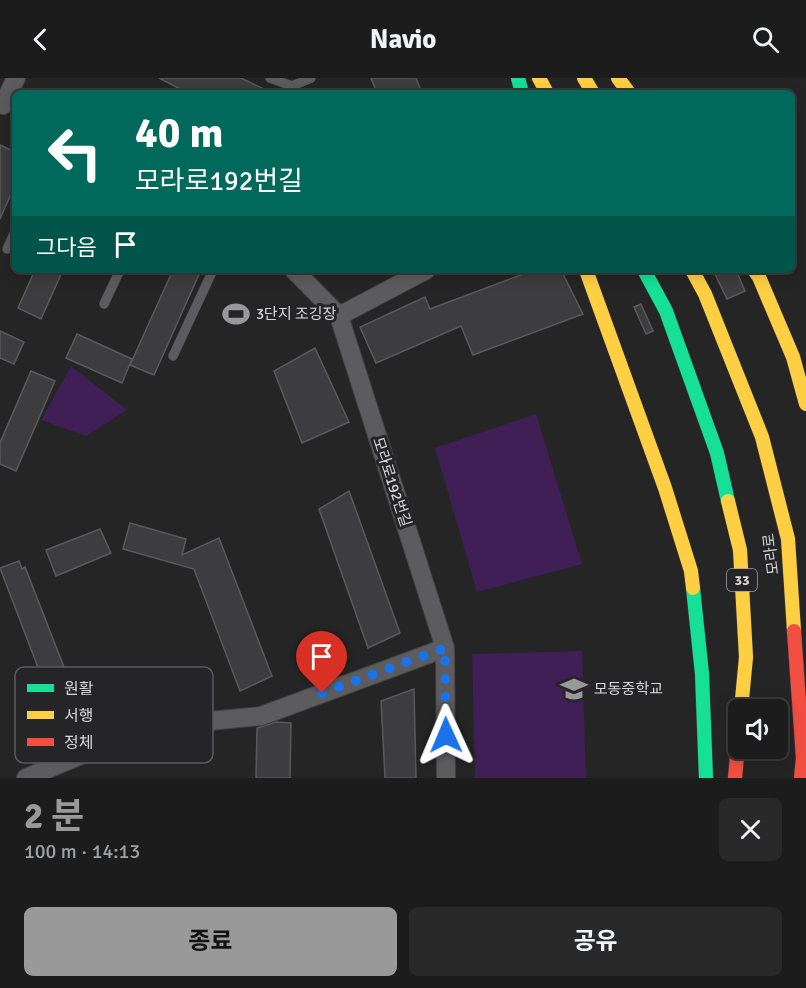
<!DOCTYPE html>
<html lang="ko">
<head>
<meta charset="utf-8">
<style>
	body { margin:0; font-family:Signika,"Noto Sans KR",sans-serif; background:#292929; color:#f1f3f6; height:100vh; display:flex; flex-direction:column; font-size:22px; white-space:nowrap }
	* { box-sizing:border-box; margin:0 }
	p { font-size:20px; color:#a0a1a3 }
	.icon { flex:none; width:33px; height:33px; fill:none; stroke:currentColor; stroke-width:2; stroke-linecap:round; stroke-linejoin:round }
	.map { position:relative; height:700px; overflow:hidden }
	.panel { display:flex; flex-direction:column; background:#1c1c1c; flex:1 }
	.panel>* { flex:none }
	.hud { position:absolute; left:12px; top:12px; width:783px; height:183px; border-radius:9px; box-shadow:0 3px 15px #0003,0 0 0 2px #3a3a3b; background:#00695c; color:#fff; overflow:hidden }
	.tools { position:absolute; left:728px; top:621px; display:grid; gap:12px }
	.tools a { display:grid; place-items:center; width:60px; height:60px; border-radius:9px; background:#1c1c1c; box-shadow:0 3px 15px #0003,0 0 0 2px #3a3a3b; font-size:30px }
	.pin { position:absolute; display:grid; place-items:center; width:51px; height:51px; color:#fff; margin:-62px -26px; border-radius:50% 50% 50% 0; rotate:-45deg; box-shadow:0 0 6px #0007 }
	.pin .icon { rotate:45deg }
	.me { position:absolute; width:66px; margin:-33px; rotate:359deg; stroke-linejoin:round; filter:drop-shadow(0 0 4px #0008) }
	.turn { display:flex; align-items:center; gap:21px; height:126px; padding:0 24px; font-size:27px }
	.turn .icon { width:78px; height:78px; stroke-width:2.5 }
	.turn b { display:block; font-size:42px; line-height:51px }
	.then { display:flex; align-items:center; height:57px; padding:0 24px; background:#0003; gap:12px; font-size:22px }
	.round { display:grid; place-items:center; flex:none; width:63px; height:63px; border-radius:9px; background:#292929 }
	.head { display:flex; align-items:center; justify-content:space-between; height:102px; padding:0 24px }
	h1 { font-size:36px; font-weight:700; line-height:45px; color:#99999a }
	.action { display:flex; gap:12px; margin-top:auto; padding:12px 24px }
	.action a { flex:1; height:69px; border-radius:9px; background:#99999a; color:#111; font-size:24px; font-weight:700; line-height:69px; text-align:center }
	.action a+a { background:#292929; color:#f1f3f6 }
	header { display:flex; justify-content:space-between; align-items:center; height:78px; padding:0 24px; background:#1c1c1c; font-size:27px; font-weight:700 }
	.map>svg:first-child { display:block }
	.green { fill:#3f1f55 }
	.building { fill:#3d3c3e; stroke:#5a5a5b; stroke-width:1.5 }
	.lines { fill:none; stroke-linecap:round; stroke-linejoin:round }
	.lane-casing { stroke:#424243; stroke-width:10 }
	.street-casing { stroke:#424243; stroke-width:20 }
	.fast-casing { stroke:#424243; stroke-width:15 }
	.slow-casing { stroke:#424243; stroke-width:15 }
	.jam-casing { stroke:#424243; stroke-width:15 }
	.lane { stroke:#5c5b5d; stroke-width:9 }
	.street { stroke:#5c5b5d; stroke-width:18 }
	.fast { stroke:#16e098; stroke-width:14 }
	.slow { stroke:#ffcf43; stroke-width:14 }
	.jam { stroke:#f24e42; stroke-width:14 }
	.route { stroke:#1a73e8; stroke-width:10; stroke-dasharray:0 18 }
	.labels { text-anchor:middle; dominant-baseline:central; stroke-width:6; stroke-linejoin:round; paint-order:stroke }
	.shield { fill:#252427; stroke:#a2a1a4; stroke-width:1.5 }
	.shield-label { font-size:14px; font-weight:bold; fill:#d8d7d9 }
	.poi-label { font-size:15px; fill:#d8d7d9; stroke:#252427; text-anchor:start }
	.street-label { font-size:15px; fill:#d8d7d9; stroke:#252427 }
	.key { fill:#252427; stroke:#5b5a5c; stroke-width:1.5 }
	.key-label { font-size:16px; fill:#d8d7d9 }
</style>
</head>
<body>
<header><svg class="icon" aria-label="back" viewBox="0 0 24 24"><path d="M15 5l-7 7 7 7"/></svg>Navio<svg class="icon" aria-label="search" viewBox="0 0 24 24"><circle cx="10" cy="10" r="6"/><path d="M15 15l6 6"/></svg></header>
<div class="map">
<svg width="806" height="700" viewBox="0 0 806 700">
	<rect width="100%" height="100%" fill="#252526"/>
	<g class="green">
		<path d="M71,288L127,332L86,358L41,342Z"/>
		<path d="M536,336L582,486L477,514L435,370Z"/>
		<path d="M582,573L586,700H475L472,576Z"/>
	</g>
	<g class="building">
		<path d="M159,0H241L272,15H188Z"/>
		<path d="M371,0H416L422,15H377Z"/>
		<path d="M0,67L15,74V107L0,141Z"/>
		<path d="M35,192H63L41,241L18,230Z"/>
		<path d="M173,192H201L154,297L130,287Z"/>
		<path d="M534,192H561L583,236L473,277L461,248L376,285L360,249L425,219L430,231Z"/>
		<path d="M718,192H736L745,213L727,221L714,194Z"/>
		<path d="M641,226L653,253L646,256L634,229Z"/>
		<path d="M0,253L24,264L14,286L0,280Z"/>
		<path d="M77,256L132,281L122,305L66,280Z"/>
		<path d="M315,270L349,344L302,365L274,293Z"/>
		<path d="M31,293L55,303L16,393L0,386V365Z"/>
		<path d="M349,413L400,555L368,570L319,431Z"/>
		<path d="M130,445L186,461L182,477L219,460L272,598L240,613L194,491L123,471Z"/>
		<path d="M100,451L111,475L56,498L46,472Z"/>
		<path d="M19,483L22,491L25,489L83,638L79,640L82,647L63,655L0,490Z"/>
		<path d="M414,611L416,700H385L381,623Z"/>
		<path d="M276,644L291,645L290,700H256L257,650Z"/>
	</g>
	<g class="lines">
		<defs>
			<g id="lane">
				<path d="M270,0L292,8L311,0"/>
				<path d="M7,171L15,154"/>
				<path d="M104,226L120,192"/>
				<path d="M173,278L213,192"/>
			</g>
			<g id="street">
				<path d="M3,27L16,0"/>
				<path d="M339,238L426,192"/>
				<path d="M445,570L446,700"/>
				<path d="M26,700L148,649L261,638L445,570L339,238L294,192"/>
			</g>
			<g id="fast">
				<path d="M518,0L522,15"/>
				<path d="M644,192L666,233L717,375L728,423"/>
				<path d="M693,510L702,596L706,700"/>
			</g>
			<g id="slow">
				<path d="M539,0L547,15"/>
				<path d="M584,0L593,15"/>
				<path d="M618,0L629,15"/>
				<path d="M586,192L665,410L691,493L693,510"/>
				<path d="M692,192L705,216L762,359L788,461L794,553"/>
				<path d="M754,192L759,199L793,279L806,326"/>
				<path d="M728,423L740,472L746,579L741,632"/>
			</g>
			<g id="jam">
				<path d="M794,553L803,680L801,700"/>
				<path d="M735,700L738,667"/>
			</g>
		</defs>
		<use href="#lane" class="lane-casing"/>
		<use href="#street" class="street-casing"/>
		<use href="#fast" class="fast-casing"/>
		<use href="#slow" class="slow-casing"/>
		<use href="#jam" class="jam-casing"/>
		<use href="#lane" class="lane"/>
		<use href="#street" class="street"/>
		<use href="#fast" class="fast"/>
		<use href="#slow" class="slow"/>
		<use href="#jam" class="jam"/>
	</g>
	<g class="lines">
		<path class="route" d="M322,615L445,570L446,657"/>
	</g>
	<defs>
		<symbol id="stadium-bare" viewBox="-9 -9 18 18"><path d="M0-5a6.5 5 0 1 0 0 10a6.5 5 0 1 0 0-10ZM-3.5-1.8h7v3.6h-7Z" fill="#99999a" stroke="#252427" stroke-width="2.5" paint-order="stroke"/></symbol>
		<symbol id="school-bare" viewBox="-9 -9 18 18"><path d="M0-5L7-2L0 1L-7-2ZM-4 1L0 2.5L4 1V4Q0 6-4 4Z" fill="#99999a" stroke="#252427" stroke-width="2.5" paint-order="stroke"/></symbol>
	</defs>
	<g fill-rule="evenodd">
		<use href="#stadium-bare" x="217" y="217" width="38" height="38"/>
		<use href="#school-bare" x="555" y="592" width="38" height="38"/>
	</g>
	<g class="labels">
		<rect class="shield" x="727" y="491" width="30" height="22" rx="4.5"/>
		<g class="shield-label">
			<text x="742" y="502">33</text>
		</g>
		<g class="poi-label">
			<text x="256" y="236">3단지 조깅장</text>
			<text x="594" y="611">모동중학교</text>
		</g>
		<g class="street-label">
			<text transform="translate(392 404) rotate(72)">모라로192번길</text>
			<text transform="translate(771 476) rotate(-97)">모라로</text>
		</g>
	</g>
	<rect x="15" y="589" width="198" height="96" rx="9" class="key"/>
	<rect x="27" y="606" width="27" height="8" fill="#16e098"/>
	<rect x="27" y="633" width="27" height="8" fill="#ffcf43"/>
	<rect x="27" y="660" width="27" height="8" fill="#f24e42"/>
	<g class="key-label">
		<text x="64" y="616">원활</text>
		<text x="64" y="643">서행</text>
		<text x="64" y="670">정체</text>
	</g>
</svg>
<div class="tools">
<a><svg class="icon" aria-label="sound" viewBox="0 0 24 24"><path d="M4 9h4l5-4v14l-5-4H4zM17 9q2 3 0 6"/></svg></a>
</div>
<div class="pin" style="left:322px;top:615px;background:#d93025"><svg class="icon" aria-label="arrive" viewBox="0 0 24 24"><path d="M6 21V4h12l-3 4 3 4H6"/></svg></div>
<svg class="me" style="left:446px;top:657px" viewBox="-20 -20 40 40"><path d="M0-17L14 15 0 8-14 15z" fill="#1a73e8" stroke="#fff" stroke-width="4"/></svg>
<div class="hud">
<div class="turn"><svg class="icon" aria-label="left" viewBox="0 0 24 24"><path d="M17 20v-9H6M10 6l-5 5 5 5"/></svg><div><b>40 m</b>모라로192번길</div></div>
<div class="then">그다음<svg class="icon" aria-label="arrive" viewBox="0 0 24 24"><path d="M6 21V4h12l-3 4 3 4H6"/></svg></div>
</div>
</div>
<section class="panel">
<div class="head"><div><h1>2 분</h1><p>100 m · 14:13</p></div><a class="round"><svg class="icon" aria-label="close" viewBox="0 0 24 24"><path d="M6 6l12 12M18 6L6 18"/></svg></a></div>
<div class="action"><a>종료</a><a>공유</a></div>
</section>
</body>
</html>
